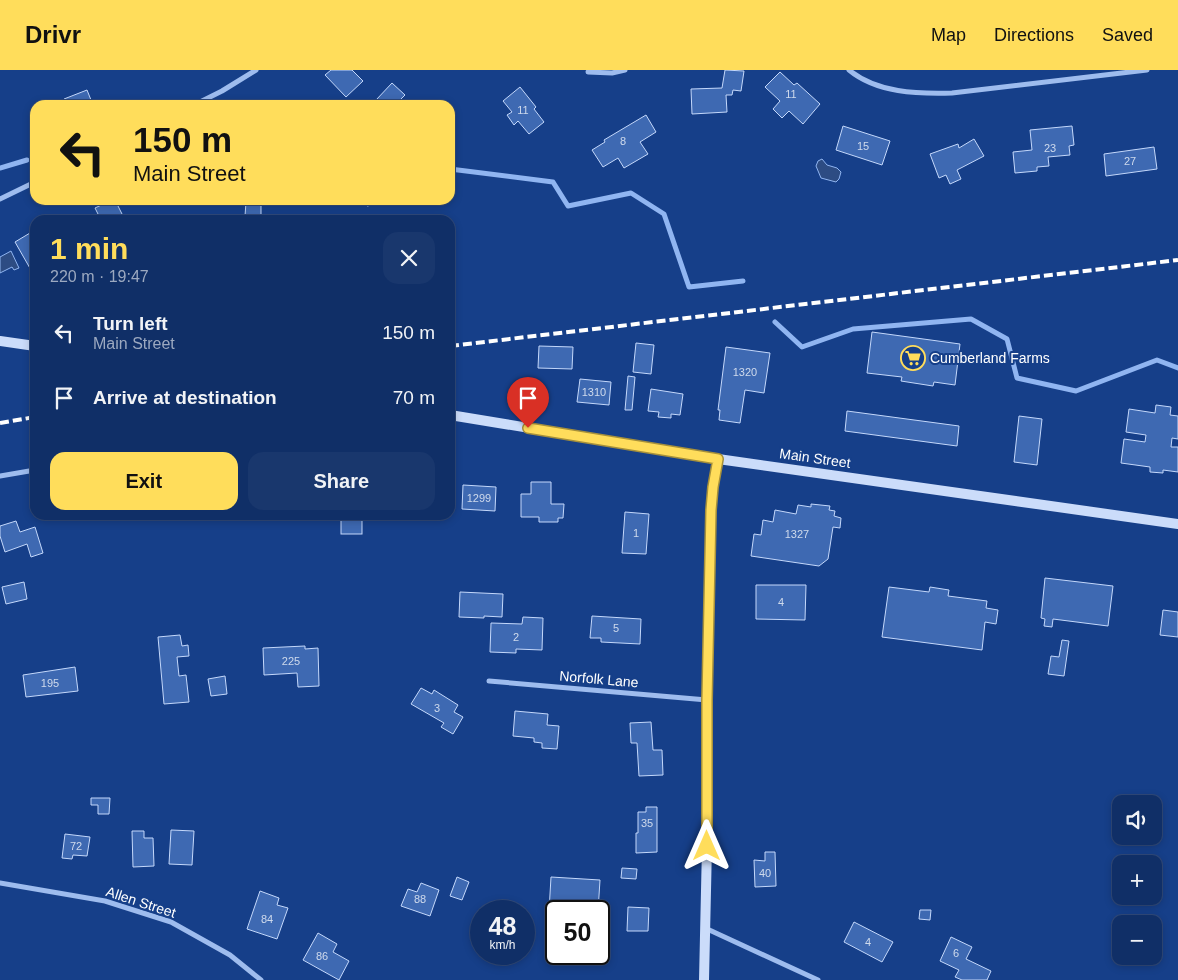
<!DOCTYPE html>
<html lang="en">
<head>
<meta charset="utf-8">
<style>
	body { margin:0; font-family:Helvetica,sans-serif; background:#19376d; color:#f1f3f6; height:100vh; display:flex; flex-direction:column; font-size:19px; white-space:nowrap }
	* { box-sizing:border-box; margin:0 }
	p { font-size:16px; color:#9ca9c0 }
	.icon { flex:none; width:28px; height:28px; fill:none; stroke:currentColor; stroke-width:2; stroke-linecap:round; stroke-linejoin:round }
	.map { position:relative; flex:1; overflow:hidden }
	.details { position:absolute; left:30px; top:145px; width:425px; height:305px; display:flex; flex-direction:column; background:#102f67; border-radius:15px; box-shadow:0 2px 8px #0003,0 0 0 1px #304a7b }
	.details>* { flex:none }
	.guide { position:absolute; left:30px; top:30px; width:425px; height:105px; border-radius:15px; box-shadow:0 2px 8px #0003,0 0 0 1px #304a7b; background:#ffdd5b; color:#111; overflow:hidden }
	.controls { position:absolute; left:1112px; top:725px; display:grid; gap:10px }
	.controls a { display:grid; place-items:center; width:50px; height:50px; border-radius:10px; background:#102f67; box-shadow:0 2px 8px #0003,0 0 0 1px #304a7b; font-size:25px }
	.speed { position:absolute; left:470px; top:830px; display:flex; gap:10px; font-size:25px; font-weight:700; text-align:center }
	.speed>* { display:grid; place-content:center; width:65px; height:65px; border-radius:50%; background:#102f67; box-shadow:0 2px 8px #0003,0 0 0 1px #304a7b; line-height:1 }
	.speed small { font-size:12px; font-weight:400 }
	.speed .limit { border:2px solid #111; border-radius:8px; background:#fff; color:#111 }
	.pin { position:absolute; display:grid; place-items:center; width:42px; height:42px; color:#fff; margin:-51px -21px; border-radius:50% 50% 50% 0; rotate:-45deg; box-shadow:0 0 5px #0007 }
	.pin .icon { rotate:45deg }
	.me { position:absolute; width:55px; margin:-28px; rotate:0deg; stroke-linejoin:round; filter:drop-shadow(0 0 4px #0008) }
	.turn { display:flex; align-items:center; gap:18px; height:105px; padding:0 20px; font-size:22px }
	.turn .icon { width:65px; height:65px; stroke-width:2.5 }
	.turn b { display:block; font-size:35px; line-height:42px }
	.round { display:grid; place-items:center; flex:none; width:52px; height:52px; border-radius:15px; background:#19376d }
	.summary { display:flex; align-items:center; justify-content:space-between; height:85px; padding:0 20px }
	h1 { font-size:30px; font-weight:700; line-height:38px; color:#ffdd5b }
	.button { display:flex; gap:10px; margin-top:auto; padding:10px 20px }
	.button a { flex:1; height:58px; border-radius:15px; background:#ffdd5b; color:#111; font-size:20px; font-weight:700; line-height:58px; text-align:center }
	.button a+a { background:#19376d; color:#f1f3f6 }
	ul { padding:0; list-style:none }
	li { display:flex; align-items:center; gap:15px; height:65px; padding:0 20px }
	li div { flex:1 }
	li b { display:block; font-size:19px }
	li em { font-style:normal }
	header { display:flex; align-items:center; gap:30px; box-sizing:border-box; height:70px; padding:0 25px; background:#ffdd5b; color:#111 }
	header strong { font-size:24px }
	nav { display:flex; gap:28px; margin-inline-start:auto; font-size:18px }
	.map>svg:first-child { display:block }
	.water { fill:#2d4c83; stroke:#90b5f1 }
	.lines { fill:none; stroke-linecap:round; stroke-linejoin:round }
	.stream { stroke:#90b5f1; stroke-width:5 }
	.building { fill:#3e69b2; stroke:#c4d8fb }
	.street { stroke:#9ebcee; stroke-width:5 }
	.secondary { stroke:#cbdcfa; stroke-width:10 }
	.rail { stroke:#fff; stroke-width:4; stroke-dasharray:9 4; stroke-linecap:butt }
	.route-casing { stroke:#a6903b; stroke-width:12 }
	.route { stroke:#ffdd5b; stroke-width:9 }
	.labels { text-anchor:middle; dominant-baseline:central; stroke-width:4; stroke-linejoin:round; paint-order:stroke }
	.number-label { font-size:11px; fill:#cfdaec }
	.poi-label { font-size:14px; fill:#fff; stroke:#163f89; text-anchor:start }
	.street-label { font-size:14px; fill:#fff; stroke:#163f89 }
</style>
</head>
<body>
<header>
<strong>Drivr</strong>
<nav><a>Map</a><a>Directions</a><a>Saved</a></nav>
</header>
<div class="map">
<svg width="1178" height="910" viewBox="0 0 1178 910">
	<rect width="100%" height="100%" fill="#163f89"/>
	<g class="water">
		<path d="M822,89L827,95L837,98L841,102L839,109L836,112L821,108L816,96L818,91Z"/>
		<path d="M11,181L19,198L14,200L12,197L0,203V187Z"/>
	</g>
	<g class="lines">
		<g class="stream">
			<path d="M0,98L27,90"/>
			<path d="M450,99L553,112L568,136L631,123L664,144L689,217L743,211"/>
			<path d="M775,252L802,277L853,259L971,249L1007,269L1017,308L1076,321L1157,290L1178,298"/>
		</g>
	</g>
	<g class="building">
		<path d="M331,0H352L363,11L346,27L325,5Z"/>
		<path d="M725,0L744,1L741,21L733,20L732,25H726L727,42L692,44L691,19L722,18Z"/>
		<path d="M780,2L794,15L797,13L820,34L803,54L789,41L782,48L773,39L780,31L765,17Z"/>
		<path d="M392,13L405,25L395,35H382L376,30Z"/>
		<path d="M520,17L536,37L534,39L544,52L529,64L518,51L514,55L507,45L512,42L503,31Z"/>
		<path d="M87,20L93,35H67L64,29Z"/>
		<path d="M646,45L656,62L640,72L648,84L624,98L618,88L603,97L592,80L605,72L604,70Z"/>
		<path d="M843,56L890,71L882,95L836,80Z"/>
		<path d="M1072,56L1074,75L1069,76L1070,85L1048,87L1049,96L1037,97V101L1015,103L1013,82L1032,80L1030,60Z"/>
		<path d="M974,69L984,86L957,100L961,109L950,114L946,105L939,108L930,84L958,74L959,78Z"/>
		<path d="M1154,77L1157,99L1106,106L1104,84Z"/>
		<path d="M112,130H115L125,150H101L95,138Z"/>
		<path d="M366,130H382V133L367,136Z"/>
		<path d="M246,132L261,133V150H240V146H245Z"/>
		<path d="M35,160V207L15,172Z"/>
		<path d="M872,262L960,274L955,315L934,312L933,316L901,311L902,307L867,303Z"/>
		<path d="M636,273L654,275L651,304L633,302Z"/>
		<path d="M539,276L573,277L572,299L538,298Z"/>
		<path d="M726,277L770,283L764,323L745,320L740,353L719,350L720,340H718Z"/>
		<path d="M628,306L635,307L632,340H625Z"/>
		<path d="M580,309L611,312L609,335L577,332Z"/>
		<path d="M651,319L683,324L680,345L671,344V348L658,347L659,342L648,341Z"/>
		<path d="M1156,335L1171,337L1170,345L1178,346V369L1172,368L1171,377H1178V402L1163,400V403L1150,402V397L1121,393L1124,369L1145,372L1146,365L1126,362L1129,339L1155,343Z"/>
		<path d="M847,341L959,356L957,376L845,361Z"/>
		<path d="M1019,346L1042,349L1037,395L1014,392Z"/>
		<path d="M531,412H551V434H564L563,448H558V452H539V447H521V424H531Z"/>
		<path d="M463,415L496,417L495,441L462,439Z"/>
		<path d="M811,434L830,436L829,440L835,441L834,446L841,448L840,458L833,457L828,489L819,496L751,486L754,464L761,465L763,450L773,452L775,440L796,444L798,435L811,437Z"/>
		<path d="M625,442L649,444L646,484L622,483Z"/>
		<rect x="341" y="445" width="21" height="19"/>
		<path d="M16,451L20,462L35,457L43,483L31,487L27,474L5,482L0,466V456Z"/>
		<path d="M1045,508L1113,516L1108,556L1053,549L1052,557L1044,556L1045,549L1041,548Z"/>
		<path d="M24,512L27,529L6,534L2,517Z"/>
		<path d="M756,515H806L805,550L756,549Z"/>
		<path d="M889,517L929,522L930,517L949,520L948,526L987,531L986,538L998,540L996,554L985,552L982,580L882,567Z"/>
		<path d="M460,522L503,524L502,547L484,546V548L459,547Z"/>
		<path d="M1163,540L1178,542V567L1160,565Z"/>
		<path d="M592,546L641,549L640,574L601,572V568H590Z"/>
		<path d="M523,547L543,548L542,580L516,579V583L490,582L491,553L522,554Z"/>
		<path d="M180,565L182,576L188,575L189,586L177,587L179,606L186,605L189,632L164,634L158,567Z"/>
		<path d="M1062,570L1069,571L1064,606L1048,604L1051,586L1059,587Z"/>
		<path d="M305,576V579L318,578L319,616L298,617L297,603L264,605L263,578Z"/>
		<path d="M75,597L78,621L26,627L23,605Z"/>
		<path d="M225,606L227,624L211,626L208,609Z"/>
		<path d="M421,618L432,624L434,620L458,635L454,642L463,647L453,664L441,657L444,653L411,634Z"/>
		<path d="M515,641L548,644L547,655L559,656L557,679L542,678V673L534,672V668L513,666Z"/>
		<path d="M651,652L653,680H662L663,705L639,706L637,673H631L630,653Z"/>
		<path d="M91,728H110L109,744H98V735H91Z"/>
		<path d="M646,737H657V782L636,783V763H638V742H646Z"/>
		<path d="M171,760L194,761L192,795L169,794Z"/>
		<path d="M132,761H144V768H153L154,796L133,797Z"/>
		<path d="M65,764L90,767L87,786L73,785L72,789L62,788Z"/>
		<path d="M765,782H775L776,816L755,817L754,790L765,791Z"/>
		<path d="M622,798L637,799L636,809L621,808Z"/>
		<path d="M457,807L469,812L462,830L450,826Z"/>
		<path d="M551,807L600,810L598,841H549Z"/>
		<path d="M421,813L439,820L430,846L401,836L408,819L417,822Z"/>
		<path d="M260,821L279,828L277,835L288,838L277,869L247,859Z"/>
		<path d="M628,837L649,838L648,861H627Z"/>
		<path d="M920,840H931L930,850L919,849Z"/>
		<path d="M854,852L893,872L882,892L844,872Z"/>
		<path d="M318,863L337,874L333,882L349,891L339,910L303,890Z"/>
		<path d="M951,867L972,877L966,889L991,901L987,910H962L955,907L959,900L940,891Z"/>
	</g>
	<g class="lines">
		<g class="street">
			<path d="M849,0C877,23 917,24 952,23L1147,0"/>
			<path d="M588,2L612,3L625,0"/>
			<path d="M194,35L222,21L256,0"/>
			<path d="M0,129L35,112"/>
			<path d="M0,406L35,400"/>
			<path d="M489,611L707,630"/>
			<path d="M0,813L105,831L171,852L230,885L261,910"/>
			<path d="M705,858L818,910"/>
		</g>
		<g class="secondary">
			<path d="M0,271L35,276"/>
			<path d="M450,345L718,389L1178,454"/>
			<path d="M704,910L707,776V630L711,440L713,417L718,389"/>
		</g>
		<g class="rail">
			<path d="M450,276L1178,190"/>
			<path d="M0,353L35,347"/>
		</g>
	</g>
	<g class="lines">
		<defs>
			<path id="route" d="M528,358L718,389L713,417L711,440L707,630V776"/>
		</defs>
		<use href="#route" class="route-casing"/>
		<use href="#route" class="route"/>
	</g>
	<defs>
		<symbol id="supermarket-ring" viewBox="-11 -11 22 22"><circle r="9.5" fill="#163f89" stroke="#ffdd5b" stroke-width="1.5"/><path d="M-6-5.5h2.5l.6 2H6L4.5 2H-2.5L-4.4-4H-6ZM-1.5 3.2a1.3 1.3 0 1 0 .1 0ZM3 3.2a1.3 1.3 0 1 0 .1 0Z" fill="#ffdd5b"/></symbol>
	</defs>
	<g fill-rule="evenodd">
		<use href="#supermarket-ring" x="899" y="274" width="28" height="28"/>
	</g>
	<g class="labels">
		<g class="number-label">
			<text x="791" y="24">11</text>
			<text x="523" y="40">11</text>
			<text x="623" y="71">8</text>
			<text x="863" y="76">15</text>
			<text x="1050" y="78">23</text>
			<text x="1130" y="91">27</text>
			<text x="745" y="302">1320</text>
			<text x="594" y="322">1310</text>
			<text x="479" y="428">1299</text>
			<text x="636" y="463">1</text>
			<text x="797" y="464">1327</text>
			<text x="781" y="532">4</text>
			<text x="616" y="558">5</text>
			<text x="516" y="567">2</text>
			<text x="291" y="591">225</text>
			<text x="50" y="613">195</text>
			<text x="437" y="638">3</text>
			<text x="647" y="753">35</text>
			<text x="76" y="776">72</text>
			<text x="765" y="803">40</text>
			<text x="420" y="829">88</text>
			<text x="267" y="849">84</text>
			<text x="868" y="872">4</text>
			<text x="956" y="883">6</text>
			<text x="322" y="886">86</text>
		</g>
		<g class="poi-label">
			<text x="930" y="288">Cumberland Farms</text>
		</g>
		<g class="street-label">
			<text transform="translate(815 388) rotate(8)">Main Street</text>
			<text transform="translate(599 609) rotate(5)">Norfolk Lane</text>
			<text transform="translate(141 832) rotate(18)">Allen Street</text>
		</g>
	</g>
</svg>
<div class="controls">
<a><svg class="icon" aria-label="sound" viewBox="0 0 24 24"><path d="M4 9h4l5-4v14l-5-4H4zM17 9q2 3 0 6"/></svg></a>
<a>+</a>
<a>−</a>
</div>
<div class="speed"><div>48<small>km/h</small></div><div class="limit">50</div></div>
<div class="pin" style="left:528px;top:358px;background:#d93025"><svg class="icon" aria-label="arrive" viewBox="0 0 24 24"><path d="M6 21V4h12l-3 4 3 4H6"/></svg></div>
<svg class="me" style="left:707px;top:776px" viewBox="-20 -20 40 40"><path d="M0-17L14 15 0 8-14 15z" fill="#ffdd5b" stroke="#fff" stroke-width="4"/></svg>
<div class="guide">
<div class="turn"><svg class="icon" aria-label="left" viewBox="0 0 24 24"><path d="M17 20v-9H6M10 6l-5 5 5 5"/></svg><div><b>150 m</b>Main Street</div></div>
</div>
<section class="details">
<div class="summary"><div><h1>1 min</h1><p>220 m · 19:47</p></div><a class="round"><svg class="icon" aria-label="close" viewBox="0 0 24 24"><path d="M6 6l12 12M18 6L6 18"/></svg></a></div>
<ul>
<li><svg class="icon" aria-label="left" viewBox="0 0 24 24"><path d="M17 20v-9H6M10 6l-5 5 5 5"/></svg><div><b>Turn left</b><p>Main Street</p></div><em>150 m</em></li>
<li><svg class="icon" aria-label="arrive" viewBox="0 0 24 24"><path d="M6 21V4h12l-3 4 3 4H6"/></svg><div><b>Arrive at destination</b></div><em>70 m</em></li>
</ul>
<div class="button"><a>Exit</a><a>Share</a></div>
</section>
</div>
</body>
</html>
